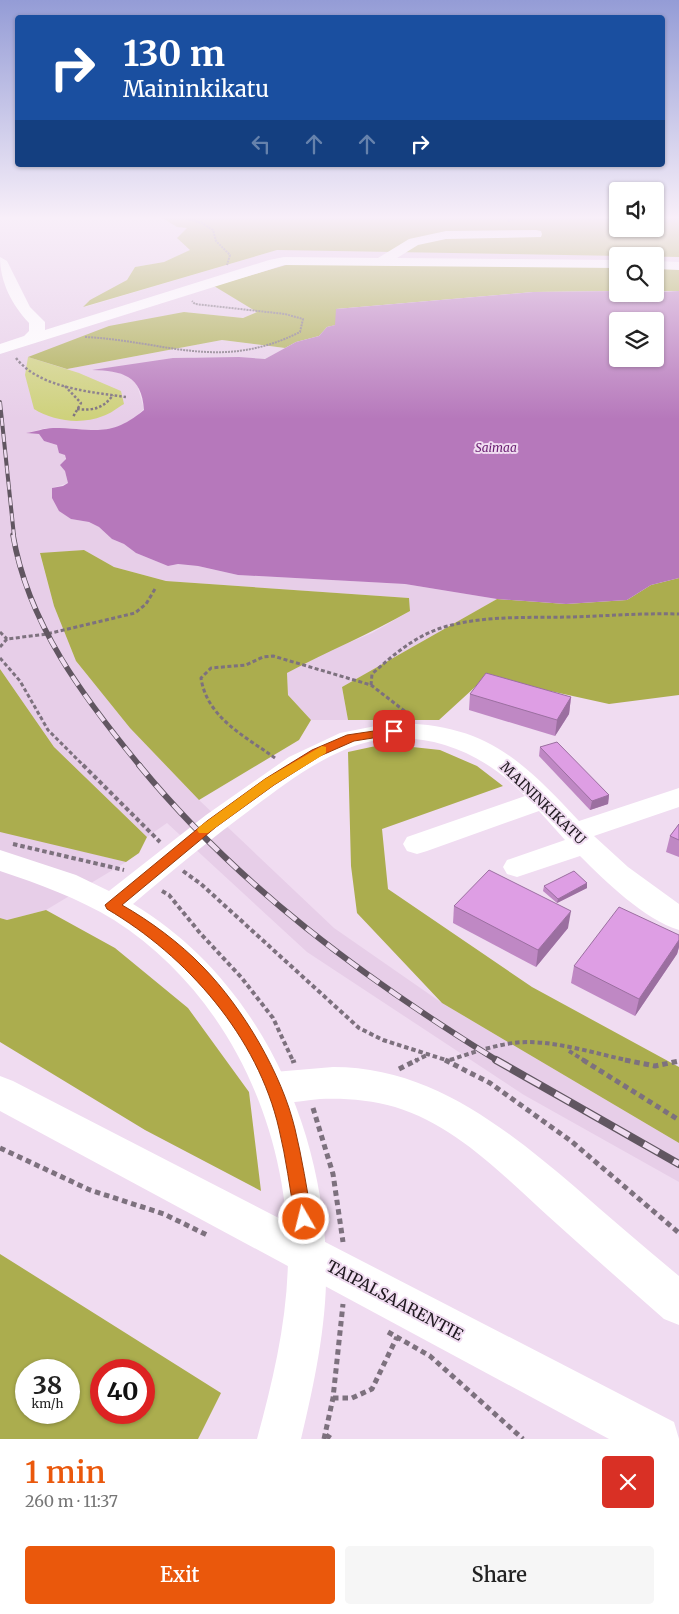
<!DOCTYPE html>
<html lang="en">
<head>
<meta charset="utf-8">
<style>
	body { margin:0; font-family:Merriweather,serif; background:#f6f6f6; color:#222; height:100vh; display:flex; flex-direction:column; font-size:19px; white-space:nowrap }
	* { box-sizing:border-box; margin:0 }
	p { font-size:16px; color:#767676 }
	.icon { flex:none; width:28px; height:28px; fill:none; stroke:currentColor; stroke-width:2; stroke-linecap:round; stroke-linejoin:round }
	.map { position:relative; height:1439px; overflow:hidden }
	.panel { display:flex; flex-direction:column; background:#fff; flex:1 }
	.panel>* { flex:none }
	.guide { position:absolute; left:15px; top:15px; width:650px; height:152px; border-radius:5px; box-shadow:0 1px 4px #0004; background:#1a4fa0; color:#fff; overflow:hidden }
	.fabs { position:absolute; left:609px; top:182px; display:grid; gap:10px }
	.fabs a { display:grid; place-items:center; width:55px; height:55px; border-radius:5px; background:#fff; box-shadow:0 1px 4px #0004; font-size:25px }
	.speed { position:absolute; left:15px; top:1359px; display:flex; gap:10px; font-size:25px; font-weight:700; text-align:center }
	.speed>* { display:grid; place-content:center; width:65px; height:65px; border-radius:50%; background:#fff; box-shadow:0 1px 4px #0004; line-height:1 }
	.speed small { font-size:12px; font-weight:400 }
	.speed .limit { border:8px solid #d22; background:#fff; color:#111 }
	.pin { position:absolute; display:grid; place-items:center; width:42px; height:42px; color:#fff; margin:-21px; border-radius:10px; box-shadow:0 2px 8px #0006 }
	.me { position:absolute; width:55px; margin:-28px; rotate:352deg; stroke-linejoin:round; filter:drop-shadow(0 0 4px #0008) }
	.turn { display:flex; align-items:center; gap:18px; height:105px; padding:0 25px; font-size:22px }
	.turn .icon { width:65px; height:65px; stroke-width:2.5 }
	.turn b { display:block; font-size:35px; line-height:42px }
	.lanes { display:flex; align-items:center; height:48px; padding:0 25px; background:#0003; justify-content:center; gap:25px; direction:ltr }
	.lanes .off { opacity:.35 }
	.round { display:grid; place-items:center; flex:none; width:52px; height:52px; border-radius:5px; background:#f6f6f6 }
	.headline { display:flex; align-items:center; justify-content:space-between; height:85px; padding:0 25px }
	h1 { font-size:30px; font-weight:600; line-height:38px; color:#ea580c }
	.primary-button { display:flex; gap:10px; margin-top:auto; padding:10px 25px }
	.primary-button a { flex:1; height:58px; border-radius:5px; background:#ea580c; color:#fff; font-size:20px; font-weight:600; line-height:58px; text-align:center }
	.primary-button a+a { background:#f6f6f6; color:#222 }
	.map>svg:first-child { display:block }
	.built { fill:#e7cee8 }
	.green { fill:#ced17b }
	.forest { fill:#abad4e; fill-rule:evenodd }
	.water { fill:#b678bb; fill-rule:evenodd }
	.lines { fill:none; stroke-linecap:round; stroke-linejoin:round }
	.path-far4 { stroke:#7d717e; stroke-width:2; stroke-dasharray:2 1; stroke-linecap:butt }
	.path-far3 { stroke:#7d717e; stroke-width:2.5; stroke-dasharray:2.5 2; stroke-linecap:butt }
	.path-far2 { stroke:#7d717e; stroke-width:3; stroke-dasharray:4 2.5; stroke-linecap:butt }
	.path-far1 { stroke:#7d717e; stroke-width:4; stroke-dasharray:4.5 3; stroke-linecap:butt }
	.path { stroke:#7d717e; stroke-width:5; stroke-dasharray:5.5 4; stroke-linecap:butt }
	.minor { fill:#fff; fill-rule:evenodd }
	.major { fill:#fff; fill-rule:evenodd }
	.rail-far3-casing { stroke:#615661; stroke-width:4 }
	.rail-far2-casing { stroke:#615661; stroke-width:5.5 }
	.rail-far1-casing { stroke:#615661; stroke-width:6 }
	.rail-casing { stroke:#615661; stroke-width:8 }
	.rail-far3 { stroke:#f0dcf1; stroke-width:2.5; stroke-dasharray:8; stroke-linecap:butt }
	.rail-far2 { stroke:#f0dcf1; stroke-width:4; stroke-dasharray:11; stroke-linecap:butt }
	.rail-far1 { stroke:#f0dcf1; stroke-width:4.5; stroke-dasharray:13; stroke-linecap:butt }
	.rail { stroke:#f0dcf1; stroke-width:5.5; stroke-dasharray:17; stroke-linecap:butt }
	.wall { fill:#bf88c4 }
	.shaded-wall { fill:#9b6fa0 }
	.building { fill:#de9ee4; stroke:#9b6fa0 }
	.route { fill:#ea580c; stroke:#983908 }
	.slow { fill:#f59e0b }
	.labels { text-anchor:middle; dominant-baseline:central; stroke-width:4; stroke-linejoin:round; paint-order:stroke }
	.far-water-label { font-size:12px; font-style:italic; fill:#681d70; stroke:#f0dcf1 }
	.street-label { font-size:14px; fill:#1f181f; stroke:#f0dcf1 }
	.near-street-label { font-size:16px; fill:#1f181f; stroke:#f0dcf1 }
</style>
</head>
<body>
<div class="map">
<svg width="679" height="1439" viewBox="0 0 679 1439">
	<rect width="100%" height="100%" fill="#f0dcf1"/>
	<g class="built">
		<path d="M0,217H161L177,227L187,228L191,250L164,262L135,267L127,280L85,307L277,250L633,256H618L617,267L257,312L243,318L184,312L67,369L222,340L285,348L265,359L195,357L96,370L111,371L129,376L136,381L144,409L133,419L109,431L46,428L27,433L39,434L44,441L57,445L65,455V470L68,483L52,488L71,519L89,522L99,527L112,539L124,544L136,553L168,566L178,564L198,566L238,575L405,584L497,599L342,687L348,720H311L288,695L287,673L331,650L372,633L410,611L409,598L166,581L114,567L84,550L40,554L54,606L76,661L130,728L199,800L334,928L442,1003L679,1143V1182L524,1095L307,952L167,823L147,837L54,747L0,669Z"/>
		<path d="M0,832L15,834L126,862L46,910L7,920L0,918Z"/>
	</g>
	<path class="green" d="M28,357L79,373L121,391L124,404C117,408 110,414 103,416C81,425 53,421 34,409L25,375Z"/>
	<g class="forest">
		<path d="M161,217H617L618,229H655V217H679V257L277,250L83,307L90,300L127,280L135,267L164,262L190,250L177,238L187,228L177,227Z"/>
		<path d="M293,263L617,267V291L533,292L336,309V325L327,327L319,336L296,342L285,348L222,340L67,369L28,357L109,326L184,312L243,318L257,312L214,286Z"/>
		<path d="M655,268L679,269V291H655Z"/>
		<path d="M84,550L114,567L166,581L409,598L410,611C370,634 328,651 287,673L288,695L311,720L299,740L199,800L130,728L76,661L54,606L40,553Z"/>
		<path d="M679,578V695L609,704L486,677L439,720H348L342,687L497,599L566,604L627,600L651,585Z"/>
		<path d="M0,669L54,747L147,837L139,853L126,862L0,832Z"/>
		<path d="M385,744L440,750L477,766L503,786L382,829L388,889L532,987L679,1067V1143L442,1003L357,913L351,866L348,752Z"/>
		<path d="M46,910L115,948L188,1008L249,1092L261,1191L145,1130L0,1042V918L7,920Z"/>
		<path d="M0,1254L221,1393L198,1439H0ZM26,1370H69V1412H26ZM101,1370H144V1412H101Z"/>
	</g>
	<path class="water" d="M617,291L618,294L679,291V578L651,585L627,600L566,604L497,599L405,584L238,575L198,566L178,564L168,566L136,553L124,544L112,539L99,527L89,522L71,519L59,511L52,498V488L63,486L68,483L65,471L60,465L66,459L65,455L59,453L57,445L44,441L39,434L26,433C35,432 44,428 53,428C94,428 109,439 144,410C142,375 122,371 92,370L173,358L239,357L265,359L296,342L319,336L327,327L335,325L336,309L533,292ZM618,321H655V359H618Z"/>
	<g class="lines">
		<g class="path-far4">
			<path d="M181,217L202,223L213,230L216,241L230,255L227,265"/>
			<path d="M563,217L618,220"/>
			<path d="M508,221L516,217"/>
			<path d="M655,222L676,221"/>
			<path d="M85,337C166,341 220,372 300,332L303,319L285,314L195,304L192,301"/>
		</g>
		<g class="path-far3">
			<path d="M16,358C39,388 91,392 126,397"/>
			<path d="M65,386L81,403L73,417"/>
			<path d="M77,409C93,411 104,408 113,395"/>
		</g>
		<g class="path-far2">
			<path d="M0,632L7,639"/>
			<path d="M0,647L7,639L47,634L135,613L146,604L155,589"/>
			<path d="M0,658L20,681L48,730L84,766"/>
			<path d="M371,685L372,674C393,655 414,637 441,628C482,615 526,618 569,617C606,616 642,613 679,614"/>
			<path d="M275,758C245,736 207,718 201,678L211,668L246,665L263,657L273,656L371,685L411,716"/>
		</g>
		<g class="path-far1">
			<path d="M83,765L160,842"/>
			<path d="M13,844L124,870"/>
			<path d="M183,871L201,884L359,1028L383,1040L449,1061"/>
			<path d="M162,891L169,895L200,933L241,977L273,1018L293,1061"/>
			<path d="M569,1051L585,1061"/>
			<path d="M450,1060C471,1053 492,1046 513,1043C549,1038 596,1054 631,1061"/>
			<path d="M415,1061L429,1054"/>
		</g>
		<g class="path">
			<path d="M293,1060L294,1063"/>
			<path d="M445,1060L490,1083L571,1141L679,1233"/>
			<path d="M583,1060L679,1120"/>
			<path d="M625,1060L655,1066L679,1061"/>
			<path d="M399,1069L417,1060"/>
			<path d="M313,1108L333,1174L343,1242"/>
			<path d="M0,1148L90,1190L164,1214L209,1236"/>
			<path d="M388,1332L430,1356L523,1439"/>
			<path d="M333,1398H352L372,1389L397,1337"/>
			<path d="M326,1435L332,1439"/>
			<path d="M324,1439L333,1398L343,1304"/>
		</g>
		<g class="minor">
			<path d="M536,230L541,231L542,234L541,237L446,239L418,245L397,258L618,260V268L284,265L0,354V344L24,336L29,331V323C12,305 0,282 0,257L7,261L30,307L45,322V330L269,260L284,257L378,258L409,239L446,231Z"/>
			<path d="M655,261L679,262V270L655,269Z"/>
			<path d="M391,723C484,723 519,757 579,821L679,788V807L594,836L628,867L679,904V930C645,920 605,881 580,856L517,877L507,874L503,867L507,860L565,840L539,811L427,851L417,854L407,851L403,844L407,837L525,796C479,747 409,722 344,750C311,764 282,786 254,807C213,837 173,870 133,904C255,977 322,1120 326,1259C328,1319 315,1381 301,1439H257C273,1381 287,1321 288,1261C289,1127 228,993 114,920C78,898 39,884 0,871V850L76,875L109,891L206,815L289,757L340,733Z"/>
		</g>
		<g class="major">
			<path d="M333,1067C430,1067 504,1127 575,1187C609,1217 644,1247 679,1276V1325L664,1319C625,1285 586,1250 548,1216C503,1175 455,1125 395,1107C371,1100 345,1098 320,1099C300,1101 280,1106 261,1099L255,1088L261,1077L274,1072Z"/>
			<path d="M0,1076L13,1081L674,1422L679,1439H609L0,1111Z"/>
		</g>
		<defs>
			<path id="rail-far3" d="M0,402L14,536"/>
			<path id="rail-far2" d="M13,535C28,624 84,698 140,766"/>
			<path id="rail-far1" d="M139,765C238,886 365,979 498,1061"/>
			<path id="rail" d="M496,1060L679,1164"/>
		</defs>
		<use href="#rail-far3" class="rail-far3-casing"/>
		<use href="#rail-far2" class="rail-far2-casing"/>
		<use href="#rail-far1" class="rail-far1-casing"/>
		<use href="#rail" class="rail-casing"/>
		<use href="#rail-far3" class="rail-far3"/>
		<use href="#rail-far2" class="rail-far2"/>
		<use href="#rail-far1" class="rail-far1"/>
		<use href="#rail" class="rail"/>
	</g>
	<g class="wall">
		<path d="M470,694L571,697L569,714L555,736L469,710Z"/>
		<path d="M540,747L609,795L608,804L590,810L539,756Z"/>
		<path d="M679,824V857L666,852L670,836Z"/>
		<path d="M587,883V888L557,903L543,891L544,886Z"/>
		<path d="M454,906L568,928L536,967L453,923Z"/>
		<path d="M679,935V947L677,954L635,1016L571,983L574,966Z"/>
	</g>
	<g class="shaded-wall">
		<path d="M571,697L569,714L555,736L557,720Z"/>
		<path d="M609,795L608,804L590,810L592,801Z"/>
		<path d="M587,883V888L557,903L558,899Z"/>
		<path d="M571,911L568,928L536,967L538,950Z"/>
		<path d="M679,940V947L677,954L635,1016L639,999Z"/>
	</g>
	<g class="building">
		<path d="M486,673L571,697L557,720L470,694Z"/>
		<path d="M557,742L609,795L592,801L540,747Z"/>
		<path d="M679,824V840L670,836Z"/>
		<path d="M489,870L571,911L538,950L454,906Z"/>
		<path d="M574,871L587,883L558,899L544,886Z"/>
		<path d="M619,907L679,935V940L639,999L574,966Z"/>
	</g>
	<linearGradient id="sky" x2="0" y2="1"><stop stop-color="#949cd6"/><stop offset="0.52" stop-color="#f8eff9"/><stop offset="1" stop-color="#f8eff9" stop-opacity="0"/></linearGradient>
	<rect width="679" height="419" fill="url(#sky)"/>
	<path class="route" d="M394,728L399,731L398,734L354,741L320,756L274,785L216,827L122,905C150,921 180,943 203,967C243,1008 282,1074 295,1129C302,1158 307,1189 312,1219L310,1224L304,1227L298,1224L295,1219C290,1189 286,1158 279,1129C258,1037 187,956 107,909L105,905L207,821L265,779L312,750L347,735Z"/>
	<path class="slow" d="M322,746L326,747V753L274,785L208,833H199L197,830L199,827L265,779Z"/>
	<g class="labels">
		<g class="far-water-label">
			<text x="496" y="447">Saimaa</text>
		</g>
		<g class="street-label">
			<text transform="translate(543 803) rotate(44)">MAININKIKATU</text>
		</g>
		<g class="near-street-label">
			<text transform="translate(395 1300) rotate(28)">TAIPALSAARENTIE</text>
		</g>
	</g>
</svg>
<div class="fabs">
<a><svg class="icon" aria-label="sound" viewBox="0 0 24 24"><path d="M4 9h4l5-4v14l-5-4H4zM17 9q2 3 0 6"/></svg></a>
<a><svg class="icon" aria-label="search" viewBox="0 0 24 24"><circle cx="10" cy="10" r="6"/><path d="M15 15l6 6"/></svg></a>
<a><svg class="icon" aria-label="layers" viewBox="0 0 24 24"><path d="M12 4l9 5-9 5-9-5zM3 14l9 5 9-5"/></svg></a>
</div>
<div class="speed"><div>38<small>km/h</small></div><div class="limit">40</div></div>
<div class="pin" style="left:394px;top:731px;background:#d93025"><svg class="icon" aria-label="arrive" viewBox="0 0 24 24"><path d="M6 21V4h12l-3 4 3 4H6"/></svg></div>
<svg class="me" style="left:304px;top:1219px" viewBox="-20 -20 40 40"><circle r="17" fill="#ea580c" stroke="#fff" stroke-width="3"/><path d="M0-11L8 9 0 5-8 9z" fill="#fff"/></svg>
<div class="guide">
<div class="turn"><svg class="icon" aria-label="right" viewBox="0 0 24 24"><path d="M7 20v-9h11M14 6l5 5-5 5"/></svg><div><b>130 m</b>Maininkikatu</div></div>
<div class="lanes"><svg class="icon off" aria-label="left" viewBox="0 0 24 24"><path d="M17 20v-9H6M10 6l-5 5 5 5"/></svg><svg class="icon off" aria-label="ahead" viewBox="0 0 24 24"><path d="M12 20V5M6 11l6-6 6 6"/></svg><svg class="icon off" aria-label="ahead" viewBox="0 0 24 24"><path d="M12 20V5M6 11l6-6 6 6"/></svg><svg class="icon" aria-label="right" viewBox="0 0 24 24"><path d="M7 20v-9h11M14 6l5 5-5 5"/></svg></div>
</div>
</div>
<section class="panel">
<div class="headline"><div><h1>1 min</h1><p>260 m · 11:37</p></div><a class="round" style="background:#d93025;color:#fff"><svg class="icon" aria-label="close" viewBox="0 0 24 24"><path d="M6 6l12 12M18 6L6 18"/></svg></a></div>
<div class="primary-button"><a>Exit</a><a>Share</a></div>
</section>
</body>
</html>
